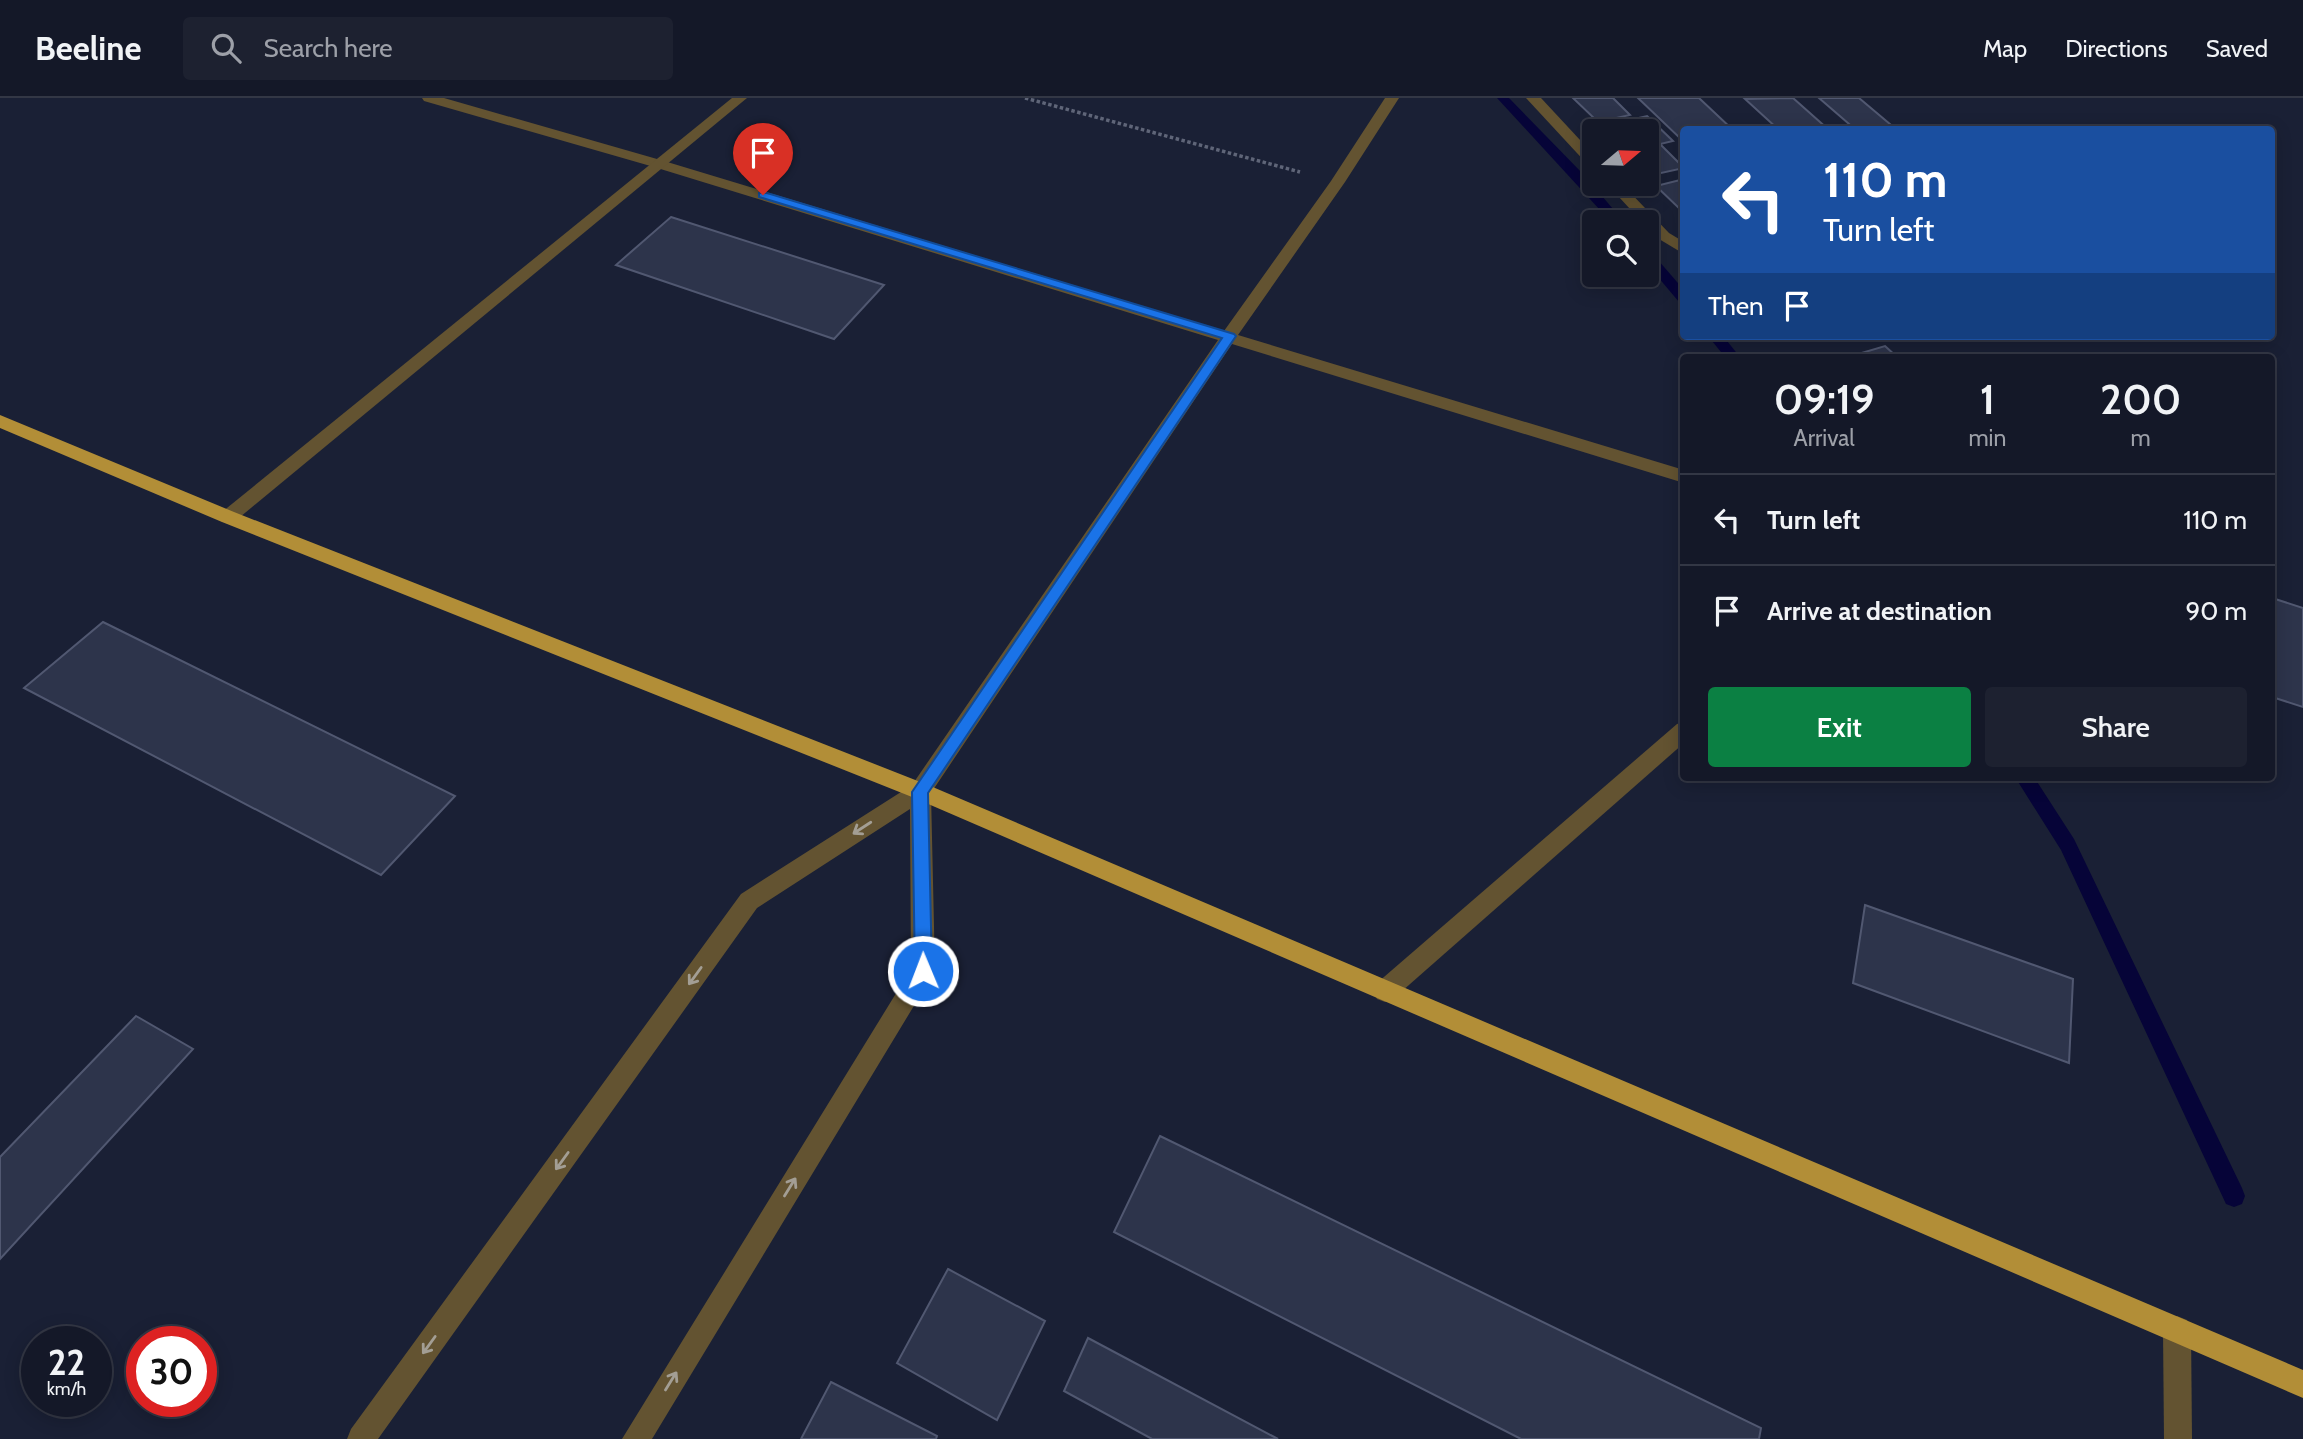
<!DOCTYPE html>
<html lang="en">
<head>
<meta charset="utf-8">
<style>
	body { margin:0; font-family:Cabin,sans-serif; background:#1d2130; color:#f1f3f6; height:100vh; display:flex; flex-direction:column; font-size:26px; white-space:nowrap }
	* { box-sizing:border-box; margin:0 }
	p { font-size:23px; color:#9da0a8 }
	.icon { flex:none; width:38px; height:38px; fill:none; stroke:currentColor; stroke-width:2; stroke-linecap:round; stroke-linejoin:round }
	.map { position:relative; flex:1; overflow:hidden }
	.panel { position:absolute; left:1680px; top:256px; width:595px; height:427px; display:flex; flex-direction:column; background:#141828; border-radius:7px; box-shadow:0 4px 18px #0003,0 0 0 2px #333745 }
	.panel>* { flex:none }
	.top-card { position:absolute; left:1680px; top:28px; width:595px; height:214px; border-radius:7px; box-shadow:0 4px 18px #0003,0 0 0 2px #333745; background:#1a4fa0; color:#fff; overflow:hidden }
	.needle { width:46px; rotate:71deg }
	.buttons { position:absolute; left:1582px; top:21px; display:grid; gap:14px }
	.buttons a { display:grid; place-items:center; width:77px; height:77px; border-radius:7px; background:#141828; box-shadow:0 4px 18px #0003,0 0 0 2px #333745; font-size:35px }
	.speed { position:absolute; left:21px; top:1228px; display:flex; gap:14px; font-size:35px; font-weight:700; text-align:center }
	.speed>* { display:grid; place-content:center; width:91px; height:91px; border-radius:50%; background:#141828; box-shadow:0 4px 18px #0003,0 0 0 2px #333745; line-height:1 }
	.speed small { font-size:18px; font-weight:400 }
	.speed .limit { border:10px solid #d22; background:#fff; color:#111 }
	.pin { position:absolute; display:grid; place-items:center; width:60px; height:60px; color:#fff; margin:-72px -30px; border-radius:50% 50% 50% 0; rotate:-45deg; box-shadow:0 0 7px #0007 }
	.pin .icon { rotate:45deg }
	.me { position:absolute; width:77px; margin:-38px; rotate:359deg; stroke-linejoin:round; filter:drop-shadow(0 0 5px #0008) }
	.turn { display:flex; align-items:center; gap:24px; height:147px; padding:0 28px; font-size:32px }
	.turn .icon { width:91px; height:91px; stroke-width:2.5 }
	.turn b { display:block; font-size:49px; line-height:60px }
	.then { display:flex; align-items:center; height:66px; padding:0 28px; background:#0003; gap:14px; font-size:26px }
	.eta { display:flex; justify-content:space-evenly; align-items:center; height:119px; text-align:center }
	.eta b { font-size:42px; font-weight:600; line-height:49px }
	.cta { display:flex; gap:14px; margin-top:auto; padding:14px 28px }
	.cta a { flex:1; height:80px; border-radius:7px; background:#0b8043; color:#fff; font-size:28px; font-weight:600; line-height:80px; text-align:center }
	.cta a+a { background:#1d2130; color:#f1f3f6 }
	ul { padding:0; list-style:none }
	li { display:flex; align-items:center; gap:21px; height:91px; padding:0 28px; border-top:2px solid #333745 }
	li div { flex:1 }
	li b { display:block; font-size:26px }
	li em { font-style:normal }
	header { display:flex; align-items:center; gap:42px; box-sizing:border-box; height:98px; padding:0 35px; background:#141828; border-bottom:2px solid #333745 }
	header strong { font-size:33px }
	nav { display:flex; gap:38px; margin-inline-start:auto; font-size:24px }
	.search { width:490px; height:63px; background:#1d2130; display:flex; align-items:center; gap:18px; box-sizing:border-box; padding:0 24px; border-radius:7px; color:#9da0a8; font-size:26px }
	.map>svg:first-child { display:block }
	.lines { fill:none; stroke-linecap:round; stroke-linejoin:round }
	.stream { fill:#060438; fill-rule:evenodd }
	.building { fill:#2d344b; stroke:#515871; stroke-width:2 }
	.path { stroke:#5f6578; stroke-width:3.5; stroke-dasharray:3.5 2.5; stroke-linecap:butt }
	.minor { fill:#635331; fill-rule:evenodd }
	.tertiary { fill:#635331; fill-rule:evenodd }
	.trunk { fill:#b28e37; fill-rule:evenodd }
	.oneway { stroke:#a39e94 }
	.route { fill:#1a73e8; stroke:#114b97; stroke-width:2 }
</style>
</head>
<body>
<header>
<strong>Beeline</strong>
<div class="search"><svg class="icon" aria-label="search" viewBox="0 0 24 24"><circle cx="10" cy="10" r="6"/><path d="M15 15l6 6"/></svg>Search here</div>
<nav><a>Map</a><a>Directions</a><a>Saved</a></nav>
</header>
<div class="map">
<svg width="2303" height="1341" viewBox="0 0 2303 1341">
	<rect width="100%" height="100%" fill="#1a2035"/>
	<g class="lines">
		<g class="stream">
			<path d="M1497,0H1509L1585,78L1624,124H1611Z"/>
			<path d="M1647,154L1652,155L1684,192V205L1679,204L1647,166Z"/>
			<path d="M1708,238H1723L1740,259H1725Z"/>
			<path d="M2015,679H2034L2074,741L2242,1090L2245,1098L2242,1106L2234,1109L2226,1106L2061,752Z"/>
		</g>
	</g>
	<g class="building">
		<path d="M1573,0H1613L1630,17L1598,24Z"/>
		<path d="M1638,0H1699L1733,32H1684V44Z"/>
		<path d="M1793,0L1829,32H1779L1745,1Z"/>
		<path d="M1819,0H1859L1897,32H1856Z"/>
		<path d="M1647,18L1673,43L1660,46L1684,70L1652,77L1647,72V33H1607L1603,28Z"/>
		<path d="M1684,81V115L1656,88Z"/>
		<path d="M671,119L884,187L834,241L616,167Z"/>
		<path d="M1885,248L1897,259H1848Z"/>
		<path d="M2272,500L2303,510V609L2272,599Z"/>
		<path d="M103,524L455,698L381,777L24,590Z"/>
		<path d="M1865,807L2073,881L2069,965L1853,885Z"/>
		<path d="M136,918L193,951L0,1161V1059Z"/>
		<path d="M1160,1038L1761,1330L1759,1341H1521L1114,1134Z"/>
		<path d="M948,1171L1045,1223L997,1322L897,1265Z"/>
		<path d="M1088,1240L1278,1341H1152L1064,1293Z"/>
		<path d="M831,1284L937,1338L936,1341H801Z"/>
	</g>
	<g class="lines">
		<path class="path" d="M1025,0L1300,74"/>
		<g class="minor">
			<path d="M422,0H444L664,63L1224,233L1331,83L1385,0H1399L1345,84L1238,237L1684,372V385L1232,246L931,695L935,873L652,1341H622L911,871L910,711L757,810L378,1341H347L351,1331L741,796L912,687L1218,242L654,69L424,3Z"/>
			<path d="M1526,0H1541L1594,57V69L1589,68Z"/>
			<path d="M1607,86H1622L1669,135L1684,144V156L1659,141L1647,129V124H1642Z"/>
			<path d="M1684,624V645L1393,901L1385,904L1377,901L1373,893L1377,885L1677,626Z"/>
			<path d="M2177,1218L2187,1222L2191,1232L2192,1341H2164L2163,1232L2167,1222Z"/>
		</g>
		<path class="tertiary" d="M732,0H747L234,424H222L219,419L222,414Z"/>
		<path class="trunk" d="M0,317L234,414L928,687L2303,1272V1300L912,699L222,424L0,330Z"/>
	</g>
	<defs><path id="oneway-shaft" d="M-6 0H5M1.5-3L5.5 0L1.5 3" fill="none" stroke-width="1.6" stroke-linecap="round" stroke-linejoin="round" transform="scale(1.75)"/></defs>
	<g class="oneway">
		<use href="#oneway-shaft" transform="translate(862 730) rotate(147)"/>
		<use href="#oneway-shaft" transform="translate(695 878) rotate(126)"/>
		<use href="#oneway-shaft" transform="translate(562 1063) rotate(126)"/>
		<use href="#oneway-shaft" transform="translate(790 1089) rotate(-58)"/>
		<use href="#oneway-shaft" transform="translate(429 1247) rotate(126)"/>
		<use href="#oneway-shaft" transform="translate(671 1283) rotate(-58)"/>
	</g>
	<path class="route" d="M759,95H767L1234,236L1236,238L928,695L932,873L930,878L923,881L917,878L915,873L912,694L1222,240L759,99Z"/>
</svg>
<div class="buttons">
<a><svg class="needle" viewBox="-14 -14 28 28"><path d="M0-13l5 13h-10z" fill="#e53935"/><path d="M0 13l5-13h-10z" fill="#9da0a8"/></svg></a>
<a><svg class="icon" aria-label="search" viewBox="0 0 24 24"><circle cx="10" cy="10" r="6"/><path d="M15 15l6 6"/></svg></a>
</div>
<div class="speed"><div>22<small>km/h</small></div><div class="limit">30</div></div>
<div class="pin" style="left:763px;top:97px;background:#d93025"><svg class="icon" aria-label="arrive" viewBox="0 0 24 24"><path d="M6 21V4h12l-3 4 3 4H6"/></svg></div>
<svg class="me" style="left:923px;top:873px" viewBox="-20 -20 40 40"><circle r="17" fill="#1a73e8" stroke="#fff" stroke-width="3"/><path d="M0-11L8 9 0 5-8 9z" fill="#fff"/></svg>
<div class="top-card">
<div class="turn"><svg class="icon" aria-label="left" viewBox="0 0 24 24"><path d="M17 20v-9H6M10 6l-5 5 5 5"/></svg><div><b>110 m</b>Turn left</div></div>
<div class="then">Then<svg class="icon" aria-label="arrive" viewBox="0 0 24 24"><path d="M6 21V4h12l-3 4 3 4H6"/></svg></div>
</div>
<section class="panel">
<div class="eta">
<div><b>09:19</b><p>Arrival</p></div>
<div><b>1</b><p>min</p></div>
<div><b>200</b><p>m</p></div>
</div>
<ul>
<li><svg class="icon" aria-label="left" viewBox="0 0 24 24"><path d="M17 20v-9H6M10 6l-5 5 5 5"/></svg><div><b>Turn left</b></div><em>110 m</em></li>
<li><svg class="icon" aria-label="arrive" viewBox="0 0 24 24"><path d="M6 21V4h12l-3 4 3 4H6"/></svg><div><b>Arrive at destination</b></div><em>90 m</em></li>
</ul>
<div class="cta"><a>Exit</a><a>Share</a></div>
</section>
</div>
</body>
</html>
